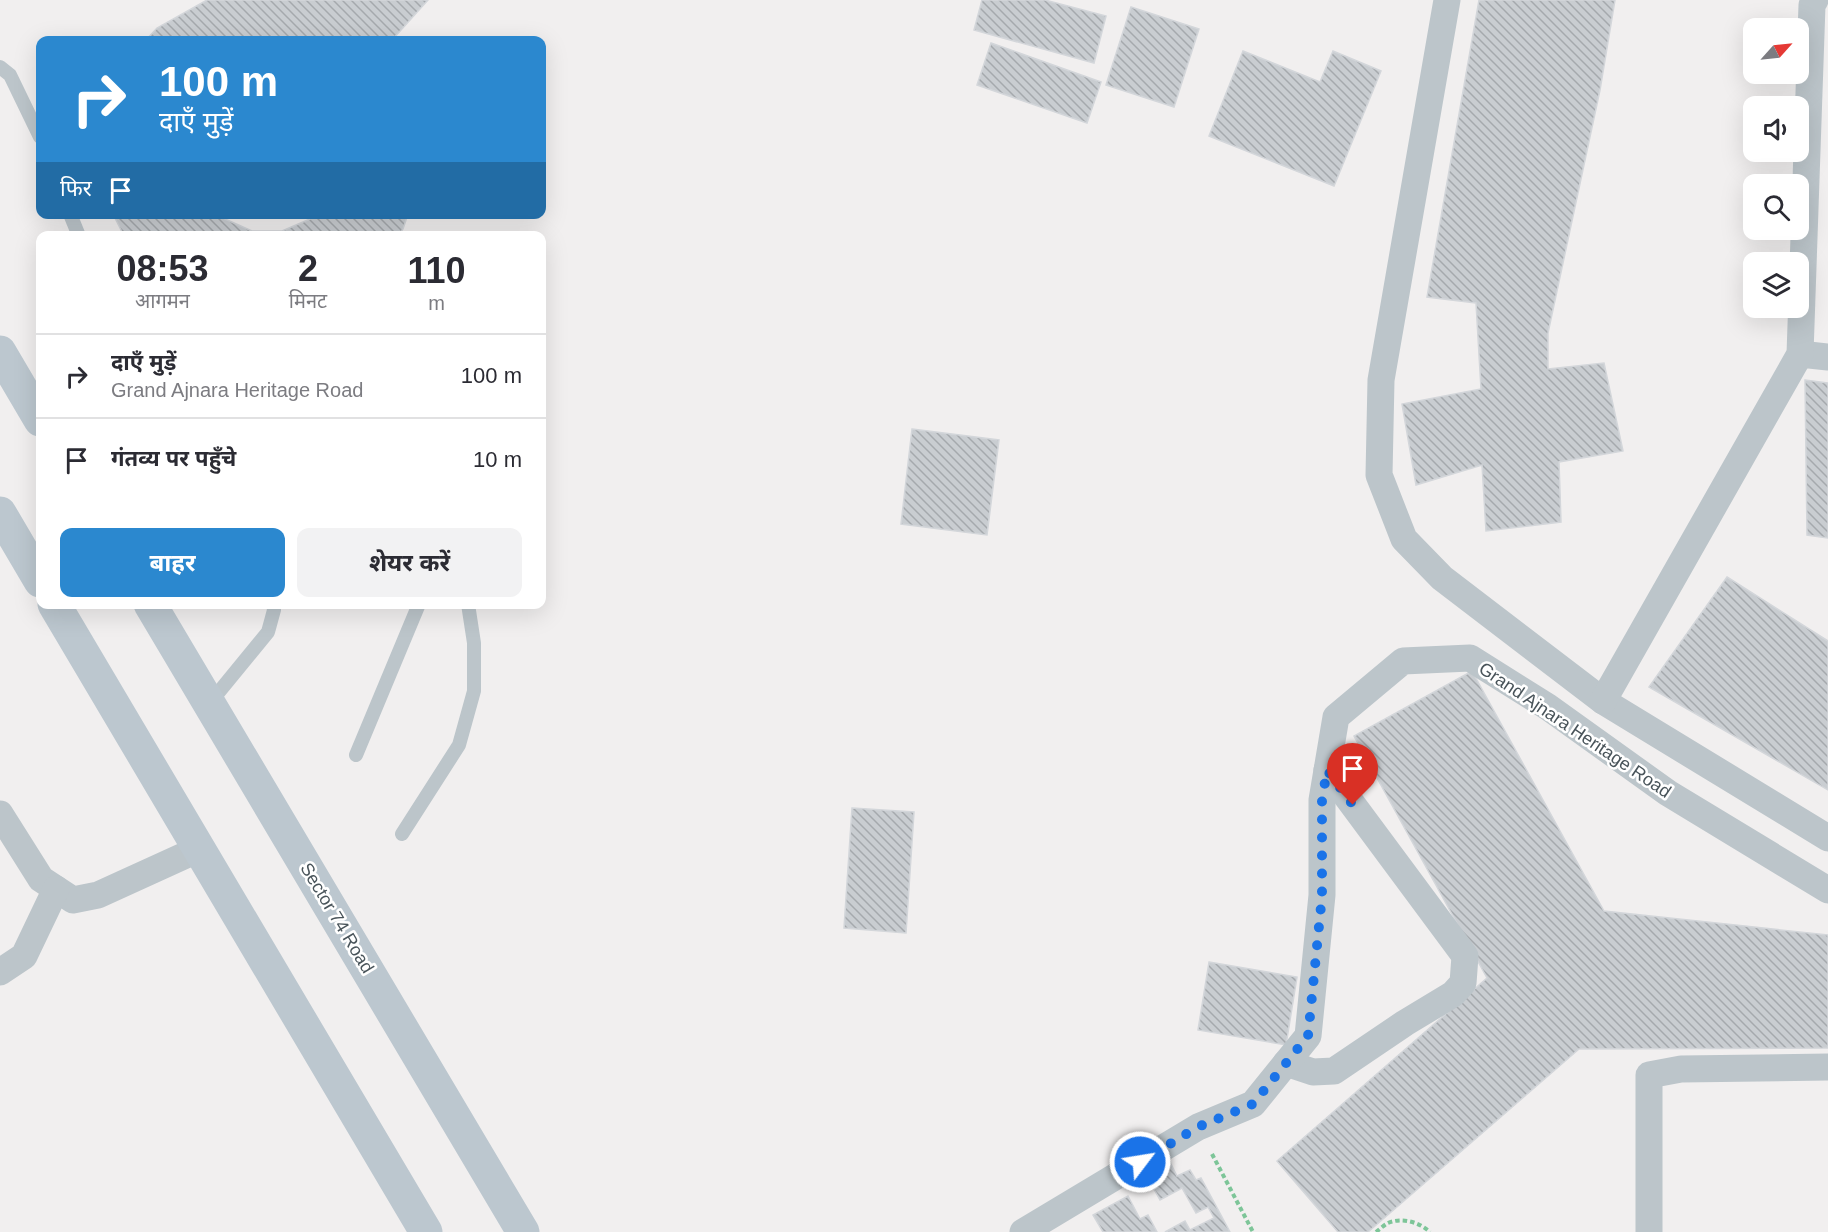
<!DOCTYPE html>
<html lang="hi">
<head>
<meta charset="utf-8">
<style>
	body { margin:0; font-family:Helvetica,"Noto Sans Devanagari",sans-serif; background:#f2f2f3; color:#2b2b33; height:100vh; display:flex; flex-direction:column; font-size:22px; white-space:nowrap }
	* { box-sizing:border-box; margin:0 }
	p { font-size:20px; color:#7c7c81 }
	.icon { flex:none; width:33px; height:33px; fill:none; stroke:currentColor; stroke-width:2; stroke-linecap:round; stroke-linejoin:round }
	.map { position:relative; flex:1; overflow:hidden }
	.panel { position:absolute; left:36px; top:231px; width:510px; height:378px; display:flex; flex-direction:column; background:#fff; border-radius:12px; box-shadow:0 6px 24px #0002 }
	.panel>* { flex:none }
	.hud { position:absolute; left:36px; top:36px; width:510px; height:183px; border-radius:12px; box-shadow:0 6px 24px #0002; background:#2b88cf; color:#fff; overflow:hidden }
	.needle { width:39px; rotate:63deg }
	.controls { position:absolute; left:1743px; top:18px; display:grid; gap:12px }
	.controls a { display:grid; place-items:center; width:66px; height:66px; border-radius:12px; background:#fff; box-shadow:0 6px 24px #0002; font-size:30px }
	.pin { position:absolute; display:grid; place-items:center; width:51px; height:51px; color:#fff; margin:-62px -26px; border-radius:50% 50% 50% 0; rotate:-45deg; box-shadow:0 0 6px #0007 }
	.pin .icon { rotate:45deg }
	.me { position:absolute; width:66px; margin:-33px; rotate:59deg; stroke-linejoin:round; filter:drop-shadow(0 0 4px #0008) }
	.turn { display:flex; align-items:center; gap:21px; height:126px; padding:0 24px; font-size:27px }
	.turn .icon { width:78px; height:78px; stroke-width:2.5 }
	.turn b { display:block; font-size:42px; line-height:51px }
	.then { display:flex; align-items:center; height:57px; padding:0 24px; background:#0003; gap:12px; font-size:22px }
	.eta { display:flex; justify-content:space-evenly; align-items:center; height:102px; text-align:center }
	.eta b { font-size:36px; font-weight:700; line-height:42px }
	.action { display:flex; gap:12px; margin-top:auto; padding:12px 24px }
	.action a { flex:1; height:69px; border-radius:12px; background:#2b88cf; color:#fff; font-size:24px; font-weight:700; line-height:69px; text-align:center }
	.action a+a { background:#f2f2f3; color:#2b2b33 }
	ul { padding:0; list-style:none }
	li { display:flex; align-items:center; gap:18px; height:84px; padding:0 24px; border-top:2px solid #e1e1e2 }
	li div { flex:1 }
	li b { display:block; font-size:22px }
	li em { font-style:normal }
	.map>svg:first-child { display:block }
	.building { fill:url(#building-back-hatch); stroke:#d3d6da; stroke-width:1.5 }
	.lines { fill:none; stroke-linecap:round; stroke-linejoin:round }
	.path { stroke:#7dc598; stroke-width:4; stroke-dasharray:4.5 3; stroke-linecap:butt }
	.lane { stroke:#bcc5ca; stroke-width:14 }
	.street { stroke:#bcc5ca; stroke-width:27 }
	.secondary { stroke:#bcc7cf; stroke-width:33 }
	.route { stroke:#1a73e8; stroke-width:10; stroke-dasharray:0 18 }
	.labels { text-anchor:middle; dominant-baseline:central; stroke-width:5; stroke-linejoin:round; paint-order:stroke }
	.street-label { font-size:18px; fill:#49545a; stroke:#fff }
</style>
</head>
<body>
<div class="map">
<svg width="1828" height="1232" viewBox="0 0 1828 1232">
	<defs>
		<pattern id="building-back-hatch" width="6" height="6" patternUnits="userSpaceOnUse" patternTransform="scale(1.5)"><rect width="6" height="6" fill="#c9cdd1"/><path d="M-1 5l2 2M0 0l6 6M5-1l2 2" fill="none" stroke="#a5a9ad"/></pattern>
	</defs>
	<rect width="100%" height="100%" fill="#f1efef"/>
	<g class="building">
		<path d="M207,0H428L392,40H146L157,28Z"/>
		<path d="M982,0H1045L1106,16L1094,63L974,30Z"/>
		<path d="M1479,0H1615L1600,90L1548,333V369L1604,363L1623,451L1559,462L1561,522L1486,531L1482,465L1416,485L1402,404L1481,389L1476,303L1427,297Z"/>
		<path d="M1131,7L1199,29L1174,107L1106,85Z"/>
		<path d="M991,43L1101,82L1087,123L977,85Z"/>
		<path d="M1243,51L1320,82L1333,51L1381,71L1334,186L1209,136Z"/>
		<path d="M113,214H220L225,219L252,231H282L310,219L315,214H408L403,229L398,236H124Z"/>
		<path d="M1805,380L1828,383V538L1807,535Z"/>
		<path d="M912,429L999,440L987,535L901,524Z"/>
		<path d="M1727,577L1828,641V790L1649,687Z"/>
		<path d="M1472,671L1604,911L1828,935V1048L1579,1049L1368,1232H1338L1277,1161L1487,978L1354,736Z"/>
		<path d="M852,808L914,812L906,933L844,928Z"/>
		<path d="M1209,962L1297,977L1286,1045L1198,1030Z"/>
		<path d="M1168,1158L1177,1176L1190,1170L1196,1180L1201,1178L1230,1232H1165L1185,1221L1190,1230L1214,1218L1208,1207L1196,1213L1182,1188L1160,1200L1144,1171Z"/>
		<path d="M1128,1196L1140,1219L1148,1215L1157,1232H1103L1093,1215Z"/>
	</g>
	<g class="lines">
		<g class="path">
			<path d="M1212,1154L1253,1232"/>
			<path d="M1376,1232C1380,1229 1384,1225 1388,1223C1402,1217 1419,1222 1430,1232"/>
		</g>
		<g class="lane">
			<path d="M0,67L10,75L40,137"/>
			<path d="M70,214L79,236"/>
			<path d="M209,704L268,632L274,610L273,604"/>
			<path d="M356,755L419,604"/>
			<path d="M402,834L459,745L474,691V643L468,604"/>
		</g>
		<g class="street">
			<path d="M1447,0L1381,380L1379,475L1404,539L1442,578L1603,701L1828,838"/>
			<path d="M1800,354L1828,357"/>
			<path d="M1603,701L1800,354L1812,5L1815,0"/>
			<path d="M0,814L41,879L73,900L98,895L199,849"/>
			<path d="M0,972L24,956L56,889"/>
			<path d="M1286,1063L1313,1072L1334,1071L1405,1023L1453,994L1463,983L1465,956L1327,770"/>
			<path d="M1023,1232L1198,1127L1253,1104L1308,1036L1322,895V800L1336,717L1403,661L1470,658L1548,707L1668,793L1828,890"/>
			<path d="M1649,1232V1075L1681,1069L1828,1067"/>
		</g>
		<g class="secondary">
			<path d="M0,352L40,420"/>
			<path d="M0,513L40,581"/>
			<path d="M54,604L426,1232"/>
			<path d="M150,604L523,1232"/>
		</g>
	</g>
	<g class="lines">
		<path class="route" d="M1140,1162L1198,1127L1253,1104L1308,1036L1322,896V800L1327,770L1353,805"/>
	</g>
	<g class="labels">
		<g class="street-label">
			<text transform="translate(1575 730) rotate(34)">Grand Ajnara Heritage Road</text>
			<text transform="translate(337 918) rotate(59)">Sector 74 Road</text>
		</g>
	</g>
</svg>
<div class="controls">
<a><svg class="needle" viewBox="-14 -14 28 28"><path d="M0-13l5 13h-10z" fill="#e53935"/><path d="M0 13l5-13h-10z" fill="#7c7c81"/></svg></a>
<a><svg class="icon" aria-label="sound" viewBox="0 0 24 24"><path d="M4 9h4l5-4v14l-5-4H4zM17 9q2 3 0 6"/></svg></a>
<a><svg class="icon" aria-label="search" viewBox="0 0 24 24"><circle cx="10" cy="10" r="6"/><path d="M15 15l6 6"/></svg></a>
<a><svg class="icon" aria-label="layers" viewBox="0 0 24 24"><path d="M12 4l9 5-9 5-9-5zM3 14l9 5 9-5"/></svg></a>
</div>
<div class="pin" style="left:1353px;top:805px;background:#d93025"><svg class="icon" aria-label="arrive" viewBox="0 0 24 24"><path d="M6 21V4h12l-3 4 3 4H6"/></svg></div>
<svg class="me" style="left:1140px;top:1162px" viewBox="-20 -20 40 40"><circle r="17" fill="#1a73e8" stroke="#fff" stroke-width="3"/><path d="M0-11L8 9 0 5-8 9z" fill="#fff"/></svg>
<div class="hud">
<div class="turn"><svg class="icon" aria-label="right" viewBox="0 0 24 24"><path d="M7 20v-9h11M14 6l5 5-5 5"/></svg><div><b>100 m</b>दाएँ मुड़ें</div></div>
<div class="then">फिर<svg class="icon" aria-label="arrive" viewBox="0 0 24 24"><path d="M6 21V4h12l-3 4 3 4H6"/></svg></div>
</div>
<section class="panel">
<div class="eta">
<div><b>08:53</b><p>आगमन</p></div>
<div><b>2</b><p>मिनट</p></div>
<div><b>110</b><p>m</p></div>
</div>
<ul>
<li><svg class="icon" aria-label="right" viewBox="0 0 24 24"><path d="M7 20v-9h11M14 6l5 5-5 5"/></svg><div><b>दाएँ मुड़ें</b><p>Grand Ajnara Heritage Road</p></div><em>100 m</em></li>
<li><svg class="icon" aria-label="arrive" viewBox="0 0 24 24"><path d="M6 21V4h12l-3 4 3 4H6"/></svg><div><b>गंतव्य पर पहुँचे</b></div><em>10 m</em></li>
</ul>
<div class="action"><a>बाहर</a><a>शेयर करें</a></div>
</section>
</div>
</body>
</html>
